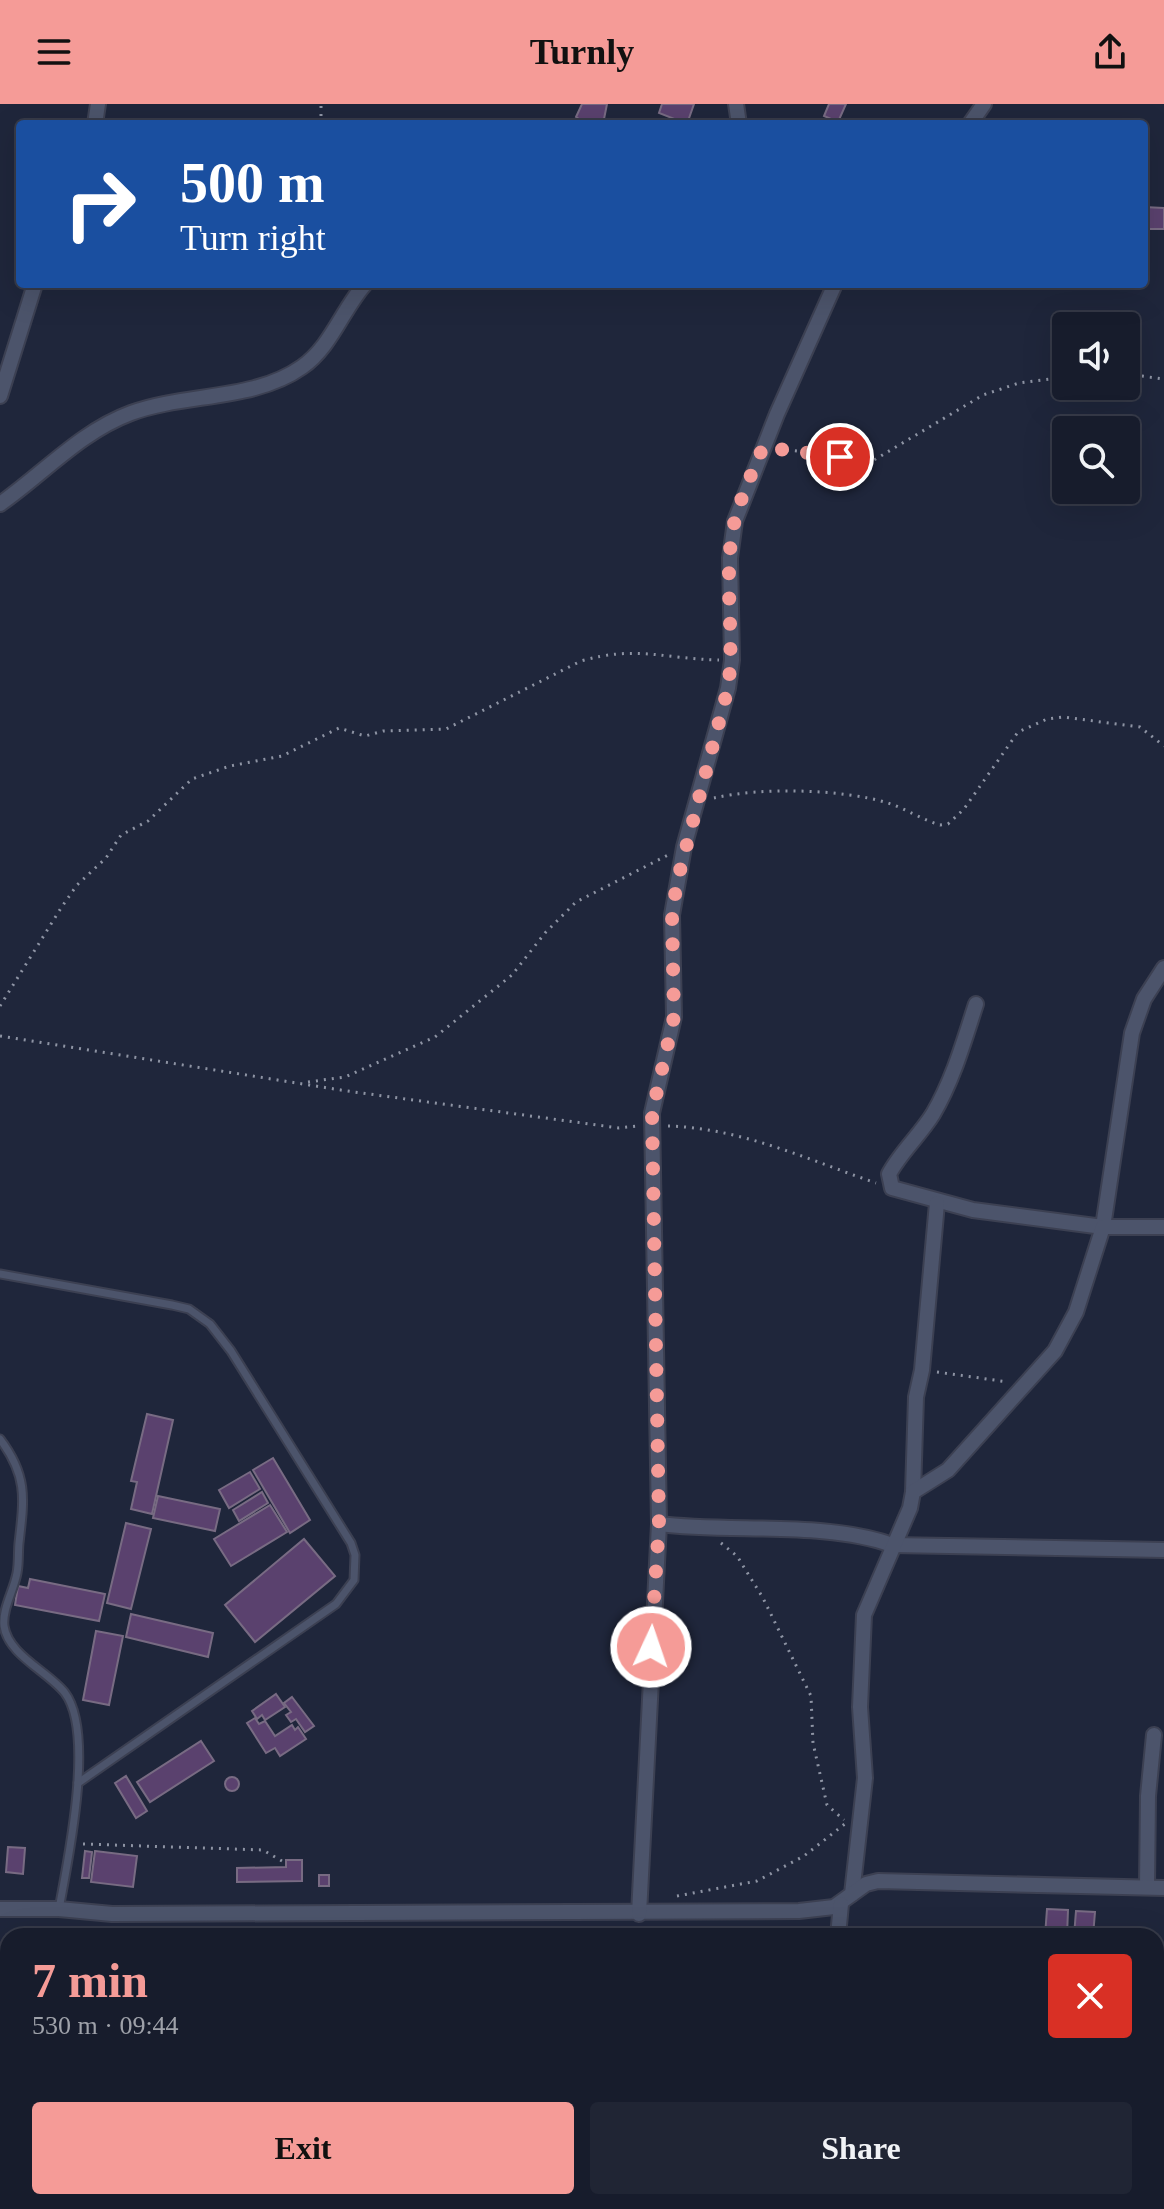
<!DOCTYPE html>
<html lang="en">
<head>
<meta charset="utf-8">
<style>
	body { margin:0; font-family:Georgia,serif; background:#202534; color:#f1f3f6; height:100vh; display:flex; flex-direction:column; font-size:30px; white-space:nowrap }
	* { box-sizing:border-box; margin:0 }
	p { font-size:26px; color:#9ea1a9 }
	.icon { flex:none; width:44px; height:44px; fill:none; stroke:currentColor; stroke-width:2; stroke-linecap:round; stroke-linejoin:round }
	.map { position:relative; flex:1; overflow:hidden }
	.side { position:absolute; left:0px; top:1824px; width:1164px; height:282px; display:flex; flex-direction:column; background:#171c2c; border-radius:24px 24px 0 0; box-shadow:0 8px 32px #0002,0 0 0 2px #363a48 }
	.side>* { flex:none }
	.hud { position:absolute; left:16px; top:16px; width:1132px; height:168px; border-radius:8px; box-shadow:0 8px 32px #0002,0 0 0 2px #363a48; background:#1a4fa0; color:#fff; overflow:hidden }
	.tools { position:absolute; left:1052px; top:208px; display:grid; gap:16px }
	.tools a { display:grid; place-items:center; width:88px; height:88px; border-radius:8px; background:#171c2c; box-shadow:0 8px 32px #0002,0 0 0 2px #363a48; font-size:40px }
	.pin { position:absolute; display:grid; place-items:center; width:68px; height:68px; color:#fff; margin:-34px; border:4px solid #fff; border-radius:50%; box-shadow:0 2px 8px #0007 }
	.me { position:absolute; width:88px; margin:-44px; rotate:3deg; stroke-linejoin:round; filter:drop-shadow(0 0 6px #0008) }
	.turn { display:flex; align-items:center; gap:28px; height:168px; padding:0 32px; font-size:36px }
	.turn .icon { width:104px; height:104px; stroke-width:2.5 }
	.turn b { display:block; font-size:56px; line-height:68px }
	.round { display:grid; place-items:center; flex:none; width:84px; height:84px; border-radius:8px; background:#202534 }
	.overview { display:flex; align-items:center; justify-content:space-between; height:136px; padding:0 32px }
	h1 { font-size:48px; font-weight:700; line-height:60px; color:#f59b97 }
	.cta { display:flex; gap:16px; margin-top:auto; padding:16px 32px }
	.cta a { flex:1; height:92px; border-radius:8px; background:#f59b97; color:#111; font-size:32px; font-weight:700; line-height:92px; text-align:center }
	.cta a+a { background:#202534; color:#f1f3f6 }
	header { display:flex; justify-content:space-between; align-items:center; height:104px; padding:0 32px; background:#f59b97; color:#111; font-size:36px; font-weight:700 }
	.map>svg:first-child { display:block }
	.building { fill:#5a416e; stroke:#786b83; stroke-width:2 }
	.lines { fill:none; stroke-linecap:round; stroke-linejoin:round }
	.service-casing { stroke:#3c4052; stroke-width:11 }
	.minor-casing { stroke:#3c4052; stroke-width:18 }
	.path { stroke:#8e94a4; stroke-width:3; stroke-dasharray:2 6; stroke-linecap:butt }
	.service { stroke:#4c546b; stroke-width:7 }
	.minor { stroke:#4c546b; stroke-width:14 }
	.route { stroke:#f59b97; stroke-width:14; stroke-dasharray:0 25.2 }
</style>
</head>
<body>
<header><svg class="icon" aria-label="menu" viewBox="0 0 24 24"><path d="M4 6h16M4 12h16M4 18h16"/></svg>Turnly<svg class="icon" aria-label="share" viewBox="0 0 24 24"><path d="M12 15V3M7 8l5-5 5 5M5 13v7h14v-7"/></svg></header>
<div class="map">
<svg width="1164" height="2105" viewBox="0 0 1164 2105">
	<rect width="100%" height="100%" fill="#1f263b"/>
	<g class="building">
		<path d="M582,0H607L603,20H587L576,13Z"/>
		<path d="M662,0H694L687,20L659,9Z"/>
		<path d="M829,0H846L838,18L824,12Z"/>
		<path d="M1144,103L1164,104V125H1144Z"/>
		<path d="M839,323L854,326L850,348L834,345Z"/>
		<path d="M147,1310L173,1316L152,1410L131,1405L137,1378L131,1377Z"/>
		<path d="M273,1354L310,1416L290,1429L253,1366Z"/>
		<path d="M250,1368L260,1385L229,1404L219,1386Z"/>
		<path d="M262,1388L268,1399L239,1417L233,1406Z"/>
		<path d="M158,1392L220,1405L215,1427L153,1414Z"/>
		<path d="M270,1401L287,1428L231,1462L214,1435Z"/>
		<path d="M126,1419L151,1425L131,1505L107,1499Z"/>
		<path d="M304,1435L335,1472L255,1538L225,1501Z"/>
		<path d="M30,1475L105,1490L99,1517L15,1501L18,1482L28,1484Z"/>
		<path d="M131,1510L213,1529L208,1553L126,1533Z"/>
		<path d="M96,1527L123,1532L109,1601L83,1596Z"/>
		<path d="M276,1590L285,1603L265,1616L262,1611L257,1615L252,1607Z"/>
		<path d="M292,1593L314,1622L305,1628L296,1615L291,1618L286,1611L291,1608L284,1599Z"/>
		<path d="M255,1614L259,1620L265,1617L275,1632L292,1621L295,1626L298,1623L306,1635L280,1652L275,1644L266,1649L247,1619Z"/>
		<path d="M201,1637L214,1657L150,1698L137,1678Z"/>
		<path d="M126,1672L147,1707L136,1714L115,1679Z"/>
		<circle cx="232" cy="1680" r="7"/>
		<path d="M8,1743L25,1744L23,1770L6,1768Z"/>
		<path d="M85,1747L92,1748L89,1774H82Z"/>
		<path d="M95,1747L137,1752L133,1783L91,1778Z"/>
		<path d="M286,1756H302V1777L237,1778V1764L286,1763Z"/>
		<rect x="319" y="1771" width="10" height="11"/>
		<path d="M1047,1805L1068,1806L1067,1832H1045Z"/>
		<path d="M1076,1807L1095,1808L1093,1832H1074Z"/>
	</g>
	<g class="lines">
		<defs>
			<g id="service">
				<path d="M0,1170L172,1201L189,1205L210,1220L231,1247L351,1439L355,1451L354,1476L336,1500L78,1679"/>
				<path d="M0,1335C28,1372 24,1395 19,1439C18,1449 19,1459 17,1469C14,1486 2,1505 4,1522C8,1551 49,1568 65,1589C95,1629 68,1756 59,1805"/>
			</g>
			<g id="minor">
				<path d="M736,0L739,20"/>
				<path d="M95,20L98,0"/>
				<path d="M970,20L984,0"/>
				<path d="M0,292L35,180"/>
				<path d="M0,400C43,370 80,328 131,309C185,289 254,297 302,263C331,243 342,206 365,180"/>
				<path d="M976,900C964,937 953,976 933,1010C920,1031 900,1049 889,1070L892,1084L973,1106L1103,1123L1132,929L1144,895L1164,864"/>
				<path d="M913,1388L916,1293L922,1266L937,1099"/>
				<path d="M659,1420C730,1429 827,1417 892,1441L1164,1446"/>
				<path d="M1147,1782L1148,1692L1154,1631"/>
				<path d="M852,1790L865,1674L860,1603L864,1511L910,1404L913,1388L948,1366L1055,1247L1076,1208L1103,1123H1164"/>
				<path d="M0,1805H59L112,1810L799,1807L834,1803L866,1780L878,1777L1164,1784"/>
				<path d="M639,1810L659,1420L652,1009L674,913L672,811L684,743L728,584L732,556L730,454L735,417L777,310L835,180"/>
				<path d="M838,1832L841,1800"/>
				<path d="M1156,1949L1164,1944"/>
				<path d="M0,2034L8,2031"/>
				<path d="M825,2098L828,2105"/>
				<path d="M946,2105L951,2098"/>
				<path d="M1161,2105L1164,2092"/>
			</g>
		</defs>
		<use href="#service" class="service-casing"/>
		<use href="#minor" class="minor-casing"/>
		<g class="path">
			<path d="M321,20V0"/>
			<path d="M1126,270L1164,275"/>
			<path d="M779,345L874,356L983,291L1019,279L1066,273"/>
			<path d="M714,694C761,683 843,685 888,699C906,705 923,716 940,721L948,720L964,705L1018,628L1047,615L1063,613L1140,623L1164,642"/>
			<path d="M0,902L61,804L77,781L106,754L121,731L148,717L192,675L230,662L282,652L339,624L365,632L383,627L446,625L581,557C636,541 665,555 719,556"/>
			<path d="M0,932L347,987L619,1024L637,1022"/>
			<path d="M308,978L345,973L435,933L512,871L545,829L576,798L668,751"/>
			<path d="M668,1022C741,1024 809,1056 876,1079"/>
			<path d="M937,1268L1008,1278"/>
			<path d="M721,1439L737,1452L763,1494L811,1592L813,1639L827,1701L844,1716"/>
			<path d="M83,1740L263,1746L282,1757"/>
			<path d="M677,1792L757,1777L804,1752L846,1719"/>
			<path d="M575,1832L581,1821"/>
		</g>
		<use href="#service" class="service"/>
		<use href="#minor" class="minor"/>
	</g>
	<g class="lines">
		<path class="route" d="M651,1543L659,1420L652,1009L674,913L672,811L677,778L728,584C735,533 724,481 732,430C737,400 751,372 763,343L840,353"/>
	</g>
</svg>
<div class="tools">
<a><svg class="icon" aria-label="sound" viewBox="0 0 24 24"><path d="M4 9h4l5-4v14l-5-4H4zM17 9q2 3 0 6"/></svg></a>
<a><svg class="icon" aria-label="search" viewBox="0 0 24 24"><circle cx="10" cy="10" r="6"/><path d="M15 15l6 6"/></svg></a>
</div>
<div class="pin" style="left:840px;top:353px;background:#d93025"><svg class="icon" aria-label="arrive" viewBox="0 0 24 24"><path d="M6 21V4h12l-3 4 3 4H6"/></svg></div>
<svg class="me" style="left:651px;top:1543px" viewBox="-20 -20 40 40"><circle r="17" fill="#f59b97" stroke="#fff" stroke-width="3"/><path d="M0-11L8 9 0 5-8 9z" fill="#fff"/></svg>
<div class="hud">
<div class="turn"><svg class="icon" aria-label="right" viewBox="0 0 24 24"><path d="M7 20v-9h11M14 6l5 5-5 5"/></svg><div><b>500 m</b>Turn right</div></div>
</div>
<section class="side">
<div class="overview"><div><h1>7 min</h1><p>530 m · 09:44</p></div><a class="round" style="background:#d93025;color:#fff"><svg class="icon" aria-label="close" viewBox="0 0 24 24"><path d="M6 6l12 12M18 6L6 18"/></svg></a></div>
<div class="cta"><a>Exit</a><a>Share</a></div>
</section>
</div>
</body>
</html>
